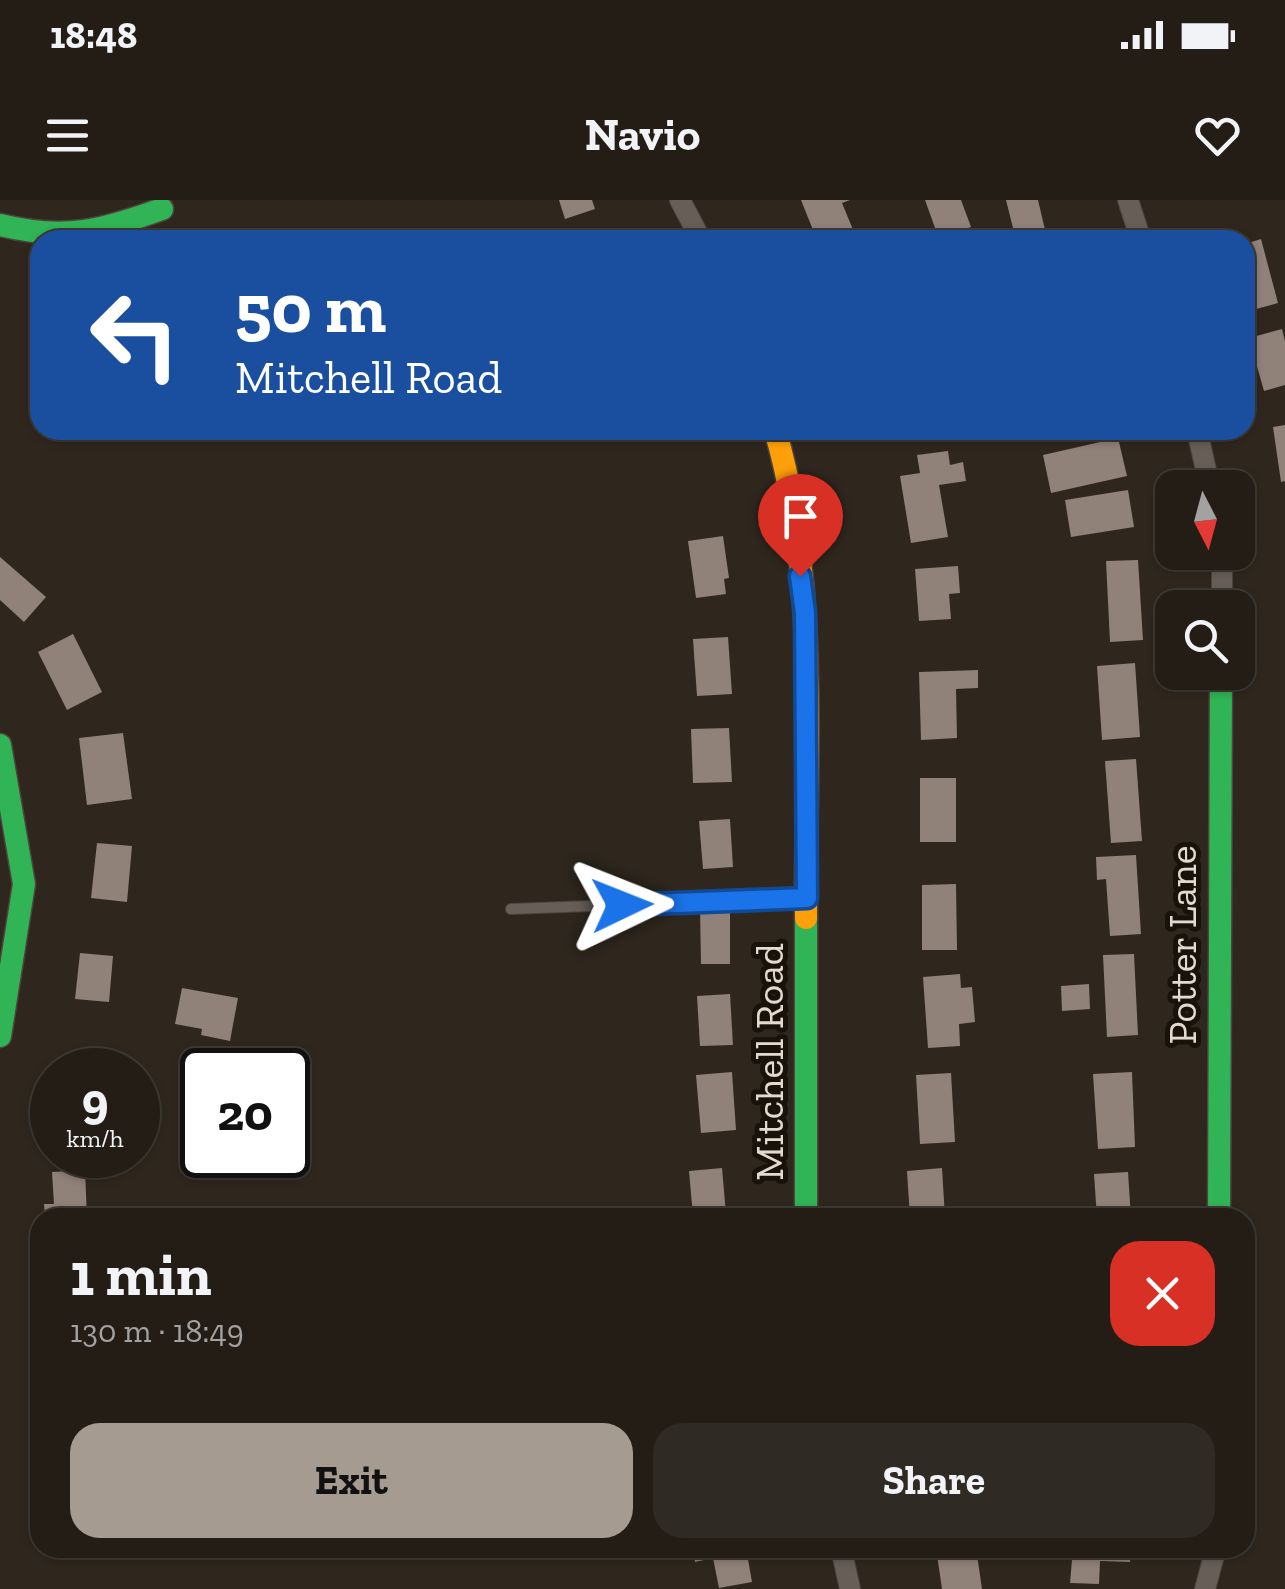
<!DOCTYPE html>
<html lang="en">
<head>
<meta charset="utf-8">
<style>
	body { margin:0; font-family:"Zilla Slab",serif; background:#2f2a23; color:#f1f3f6; height:100vh; display:flex; flex-direction:column; font-size:38px; white-space:nowrap }
	* { box-sizing:border-box; margin:0 }
	p { font-size:32px; color:#a3a2a1 }
	.icon { flex:none; width:55px; height:55px; fill:none; stroke:currentColor; stroke-width:2; stroke-linecap:round; stroke-linejoin:round }
	.map { position:relative; flex:1; overflow:hidden }
	.side { position:absolute; left:30px; top:1008px; width:1225px; height:350px; display:flex; flex-direction:column; background:#231d16; border-radius:30px; box-shadow:0 2px 8px #0004,0 0 0 2px #403b35 }
	.side>* { flex:none }
	.hud { position:absolute; left:30px; top:30px; width:1225px; height:210px; border-radius:30px; box-shadow:0 2px 8px #0004,0 0 0 2px #403b35; background:#1a4fa0; color:#fff; overflow:hidden }
	.needle { width:65px; rotate:174deg }
	.controls { position:absolute; left:1155px; top:270px; display:grid; gap:20px }
	.controls a { display:grid; place-items:center; width:100px; height:100px; border-radius:20px; background:#231d16; box-shadow:0 2px 8px #0004,0 0 0 2px #403b35; font-size:50px }
	.speed { position:absolute; left:30px; top:848px; display:flex; gap:20px; font-size:50px; font-weight:700; text-align:center }
	.speed>* { display:grid; place-content:center; width:130px; height:130px; border-radius:50%; background:#231d16; box-shadow:0 2px 8px #0004,0 0 0 2px #403b35; line-height:1 }
	.speed small { font-size:25px; font-weight:400 }
	.speed .limit { border:5px solid #111; border-radius:15px; background:#fff; color:#111 }
	.pin { position:absolute; display:grid; place-items:center; width:85px; height:85px; color:#fff; margin:-102px -42px; border-radius:50% 50% 50% 0; rotate:-45deg; box-shadow:0 0 10px #0007 }
	.pin .icon { rotate:45deg }
	.me { position:absolute; width:110px; margin:-55px; rotate:88deg; stroke-linejoin:round; filter:drop-shadow(0 0 8px #0008) }
	.turn { display:flex; align-items:center; gap:35px; height:210px; padding:0 40px; font-size:45px }
	.turn .icon { width:130px; height:130px; stroke-width:2.5 }
	.turn b { display:block; font-size:70px; line-height:85px }
	.round { display:grid; place-items:center; flex:none; width:105px; height:105px; border-radius:30px; background:#2f2a23 }
	.head { display:flex; align-items:center; justify-content:space-between; height:170px; padding:0 40px }
	h1 { font-size:60px; font-weight:800; line-height:75px }
	.primary-button { display:flex; gap:20px; margin-top:auto; padding:20px 40px }
	.primary-button a { flex:1; height:115px; border-radius:30px; background:#a59b90; color:#111; font-size:40px; font-weight:800; line-height:115px; text-align:center }
	.primary-button a+a { background:#2f2a23; color:#f1f3f6 }
	.status { display:flex; justify-content:space-between; align-items:center; height:70px; padding:0 50px; background:#231d16; direction:ltr }
	.status svg { height:28px; fill:currentColor }
	header { display:flex; justify-content:space-between; align-items:center; height:130px; padding:0 40px; background:#231d16; font-size:45px; font-weight:800 }
	.map>svg:first-child { display:block }
	.building { fill:#908179 }
	.lines { fill:none; stroke-linecap:round; stroke-linejoin:round }
	.lane-casing { stroke:#4c443d; stroke-width:12 }
	.street-casing { stroke:#4c443d; stroke-width:22 }
	.fast-casing { stroke:#4c443d; stroke-width:25 }
	.slow-casing { stroke:#4c443d; stroke-width:25 }
	.lane { stroke:#665e57; stroke-width:10 }
	.street { stroke:#665e57; stroke-width:20 }
	.fast { stroke:#30b455; stroke-width:22 }
	.slow { stroke:#ff9f0a; stroke-width:22 }
	.route-casing { stroke:#114b97; stroke-width:25 }
	.route { stroke:#1a73e8; stroke-width:18 }
	.labels { text-anchor:middle; dominant-baseline:central; stroke-width:10; stroke-linejoin:round; paint-order:stroke }
	.street-label { font-size:40px; fill:#e4d9ce; stroke:#19120a }
</style>
</head>
<body>
<div class="status"><b>18:48</b><svg viewBox="0 0 49 12"><path d="M0 12V9h3v3zM5 12V6h3v6zM10 12V3h3v9zM15 12V0h3v12zM26 1h20v11H26zM47 4h2v5h-2z"/></svg></div>
<header><svg class="icon" aria-label="menu" viewBox="0 0 24 24"><path d="M4 6h16M4 12h16M4 18h16"/></svg>Navio<svg class="icon" aria-label="heart" viewBox="0 0 24 24"><path d="M12 20l-8-8c-3-5 5-10 8-4 3-6 11-1 8 4z"/></svg></header>
<div class="map">
<svg width="1285" height="1389" viewBox="0 0 1285 1389">
	<rect width="100%" height="100%" fill="#2f271e"/>
	<g class="building">
		<path d="M559,0H592L595,9L565,19Z"/>
		<path d="M801,0H850L842,3L854,32L835,40H817Z"/>
		<path d="M925,0H961L971,27L939,39Z"/>
		<path d="M1006,0H1038L1046,34L1016,40Z"/>
		<path d="M1261,39L1278,103L1245,112V44Z"/>
		<path d="M1282,129L1285,141V185L1264,191L1249,138Z"/>
		<path d="M1285,225V281L1281,282L1273,227Z"/>
		<path d="M1118,238L1127,276L1051,293L1043,255Z"/>
		<path d="M948,251L950,265L963,262L966,281L939,285L948,337L911,343L900,276L920,273L917,255Z"/>
		<path d="M1128,290L1134,327L1071,337L1065,300Z"/>
		<path d="M723,336L729,378L724,379L726,394L696,398L688,341Z"/>
		<path d="M0,357L46,397L24,422L0,400Z"/>
		<path d="M1138,360L1143,440L1110,442L1106,361Z"/>
		<path d="M958,366L960,393L949,394L951,419L919,421L915,369Z"/>
		<path d="M73,434L102,492L67,510L38,452Z"/>
		<path d="M728,437L732,494L697,496L693,439Z"/>
		<path d="M1135,463L1140,537L1102,540L1097,466Z"/>
		<path d="M978,470V488L956,489L957,538L921,540L919,472Z"/>
		<path d="M729,528L732,582L693,583L691,529Z"/>
		<path d="M123,533L132,599L87,605L79,538Z"/>
		<path d="M1136,559L1142,641L1111,643L1105,561Z"/>
		<rect x="920" y="578" width="36" height="64"/>
		<path d="M730,619L733,667L703,669L699,621Z"/>
		<path d="M97,643L132,646L127,702L91,698Z"/>
		<path d="M1136,655L1141,734L1110,736L1106,679L1097,680L1096,657Z"/>
		<path d="M956,684L957,750H922V685Z"/>
		<path d="M700,707H730V764H701Z"/>
		<path d="M80,753L113,756L109,802L75,799Z"/>
		<path d="M1134,754L1138,835L1107,837L1103,755Z"/>
		<path d="M960,774L961,788L972,787L975,822L959,824L960,846L928,848L923,777Z"/>
		<path d="M1089,784L1090,809L1062,811L1061,786Z"/>
		<path d="M182,788L238,798L230,841L201,835L202,829L175,824Z"/>
		<path d="M730,794L733,845L700,846L697,796Z"/>
		<path d="M732,872L736,930L701,933L696,875Z"/>
		<path d="M1132,872L1135,947L1098,949L1093,874Z"/>
		<path d="M951,873L955,942L920,944L916,875Z"/>
		<path d="M722,968L726,1014L693,1016L689,971Z"/>
		<path d="M942,968L945,1018H910L907,971Z"/>
		<path d="M85,970L87,1018H45L44,1004H54L52,972Z"/>
		<path d="M1128,972L1131,1018H1097L1094,974Z"/>
		<path d="M692,1348H746L752,1382L719,1388L713,1358L695,1362Z"/>
		<path d="M936,1348H976L982,1389H942Z"/>
		<path d="M1073,1348H1131L1130,1362L1100,1361L1099,1384L1070,1383Z"/>
	</g>
	<g class="lines">
		<defs>
			<path id="lane" d="M511,709L801,698"/>
			<g id="street">
				<path d="M680,0L701,40"/>
				<path d="M1128,0L1141,40"/>
				<path d="M1197,230L1210,288"/>
				<path d="M1222,408V352"/>
				<path d="M841,1348L850,1389"/>
				<path d="M1205,1389L1216,1348"/>
			</g>
			<g id="fast">
				<path d="M0,25C65,41 101,31 162,9"/>
				<path d="M0,545L24,684L0,836"/>
				<path d="M806,718V1018"/>
				<path d="M1219,1018L1221,472"/>
			</g>
			<path id="slow" d="M775,230C820,381 805,561 806,718"/>
		</defs>
		<use href="#lane" class="lane-casing"/>
		<use href="#street" class="street-casing"/>
		<use href="#fast" class="fast-casing"/>
		<use href="#slow" class="slow-casing"/>
		<use href="#lane" class="lane"/>
		<use href="#street" class="street"/>
		<use href="#fast" class="fast"/>
		<use href="#slow" class="slow"/>
	</g>
	<g class="lines">
		<defs>
			<path id="route" d="M622,705L807,698L805,413L800,376"/>
		</defs>
		<use href="#route" class="route-casing"/>
		<use href="#route" class="route"/>
	</g>
	<g class="labels">
		<g class="street-label">
			<text transform="translate(1182 745) rotate(-90)">Potter Lane</text>
			<text transform="translate(769 862) rotate(-90)">Mitchell Road</text>
		</g>
	</g>
</svg>
<div class="controls">
<a><svg class="needle" viewBox="-14 -14 28 28"><path d="M0-13l5 13h-10z" fill="#e53935"/><path d="M0 13l5-13h-10z" fill="#a3a2a1"/></svg></a>
<a><svg class="icon" aria-label="search" viewBox="0 0 24 24"><circle cx="10" cy="10" r="6"/><path d="M15 15l6 6"/></svg></a>
</div>
<div class="speed"><div>9<small>km/h</small></div><div class="limit">20</div></div>
<div class="pin" style="left:800px;top:376px;background:#d93025"><svg class="icon" aria-label="arrive" viewBox="0 0 24 24"><path d="M6 21V4h12l-3 4 3 4H6"/></svg></div>
<svg class="me" style="left:622px;top:705px" viewBox="-20 -20 40 40"><path d="M0-17L14 15 0 8-14 15z" fill="#1a73e8" stroke="#fff" stroke-width="4"/></svg>
<div class="hud">
<div class="turn"><svg class="icon" aria-label="left" viewBox="0 0 24 24"><path d="M17 20v-9H6M10 6l-5 5 5 5"/></svg><div><b>50 m</b>Mitchell Road</div></div>
</div>
<section class="side">
<div class="head"><div><h1>1 min</h1><p>130 m · 18:49</p></div><a class="round" style="background:#d93025;color:#fff"><svg class="icon" aria-label="close" viewBox="0 0 24 24"><path d="M6 6l12 12M18 6L6 18"/></svg></a></div>
<div class="primary-button"><a>Exit</a><a>Share</a></div>
</section>
</div>
</body>
</html>
